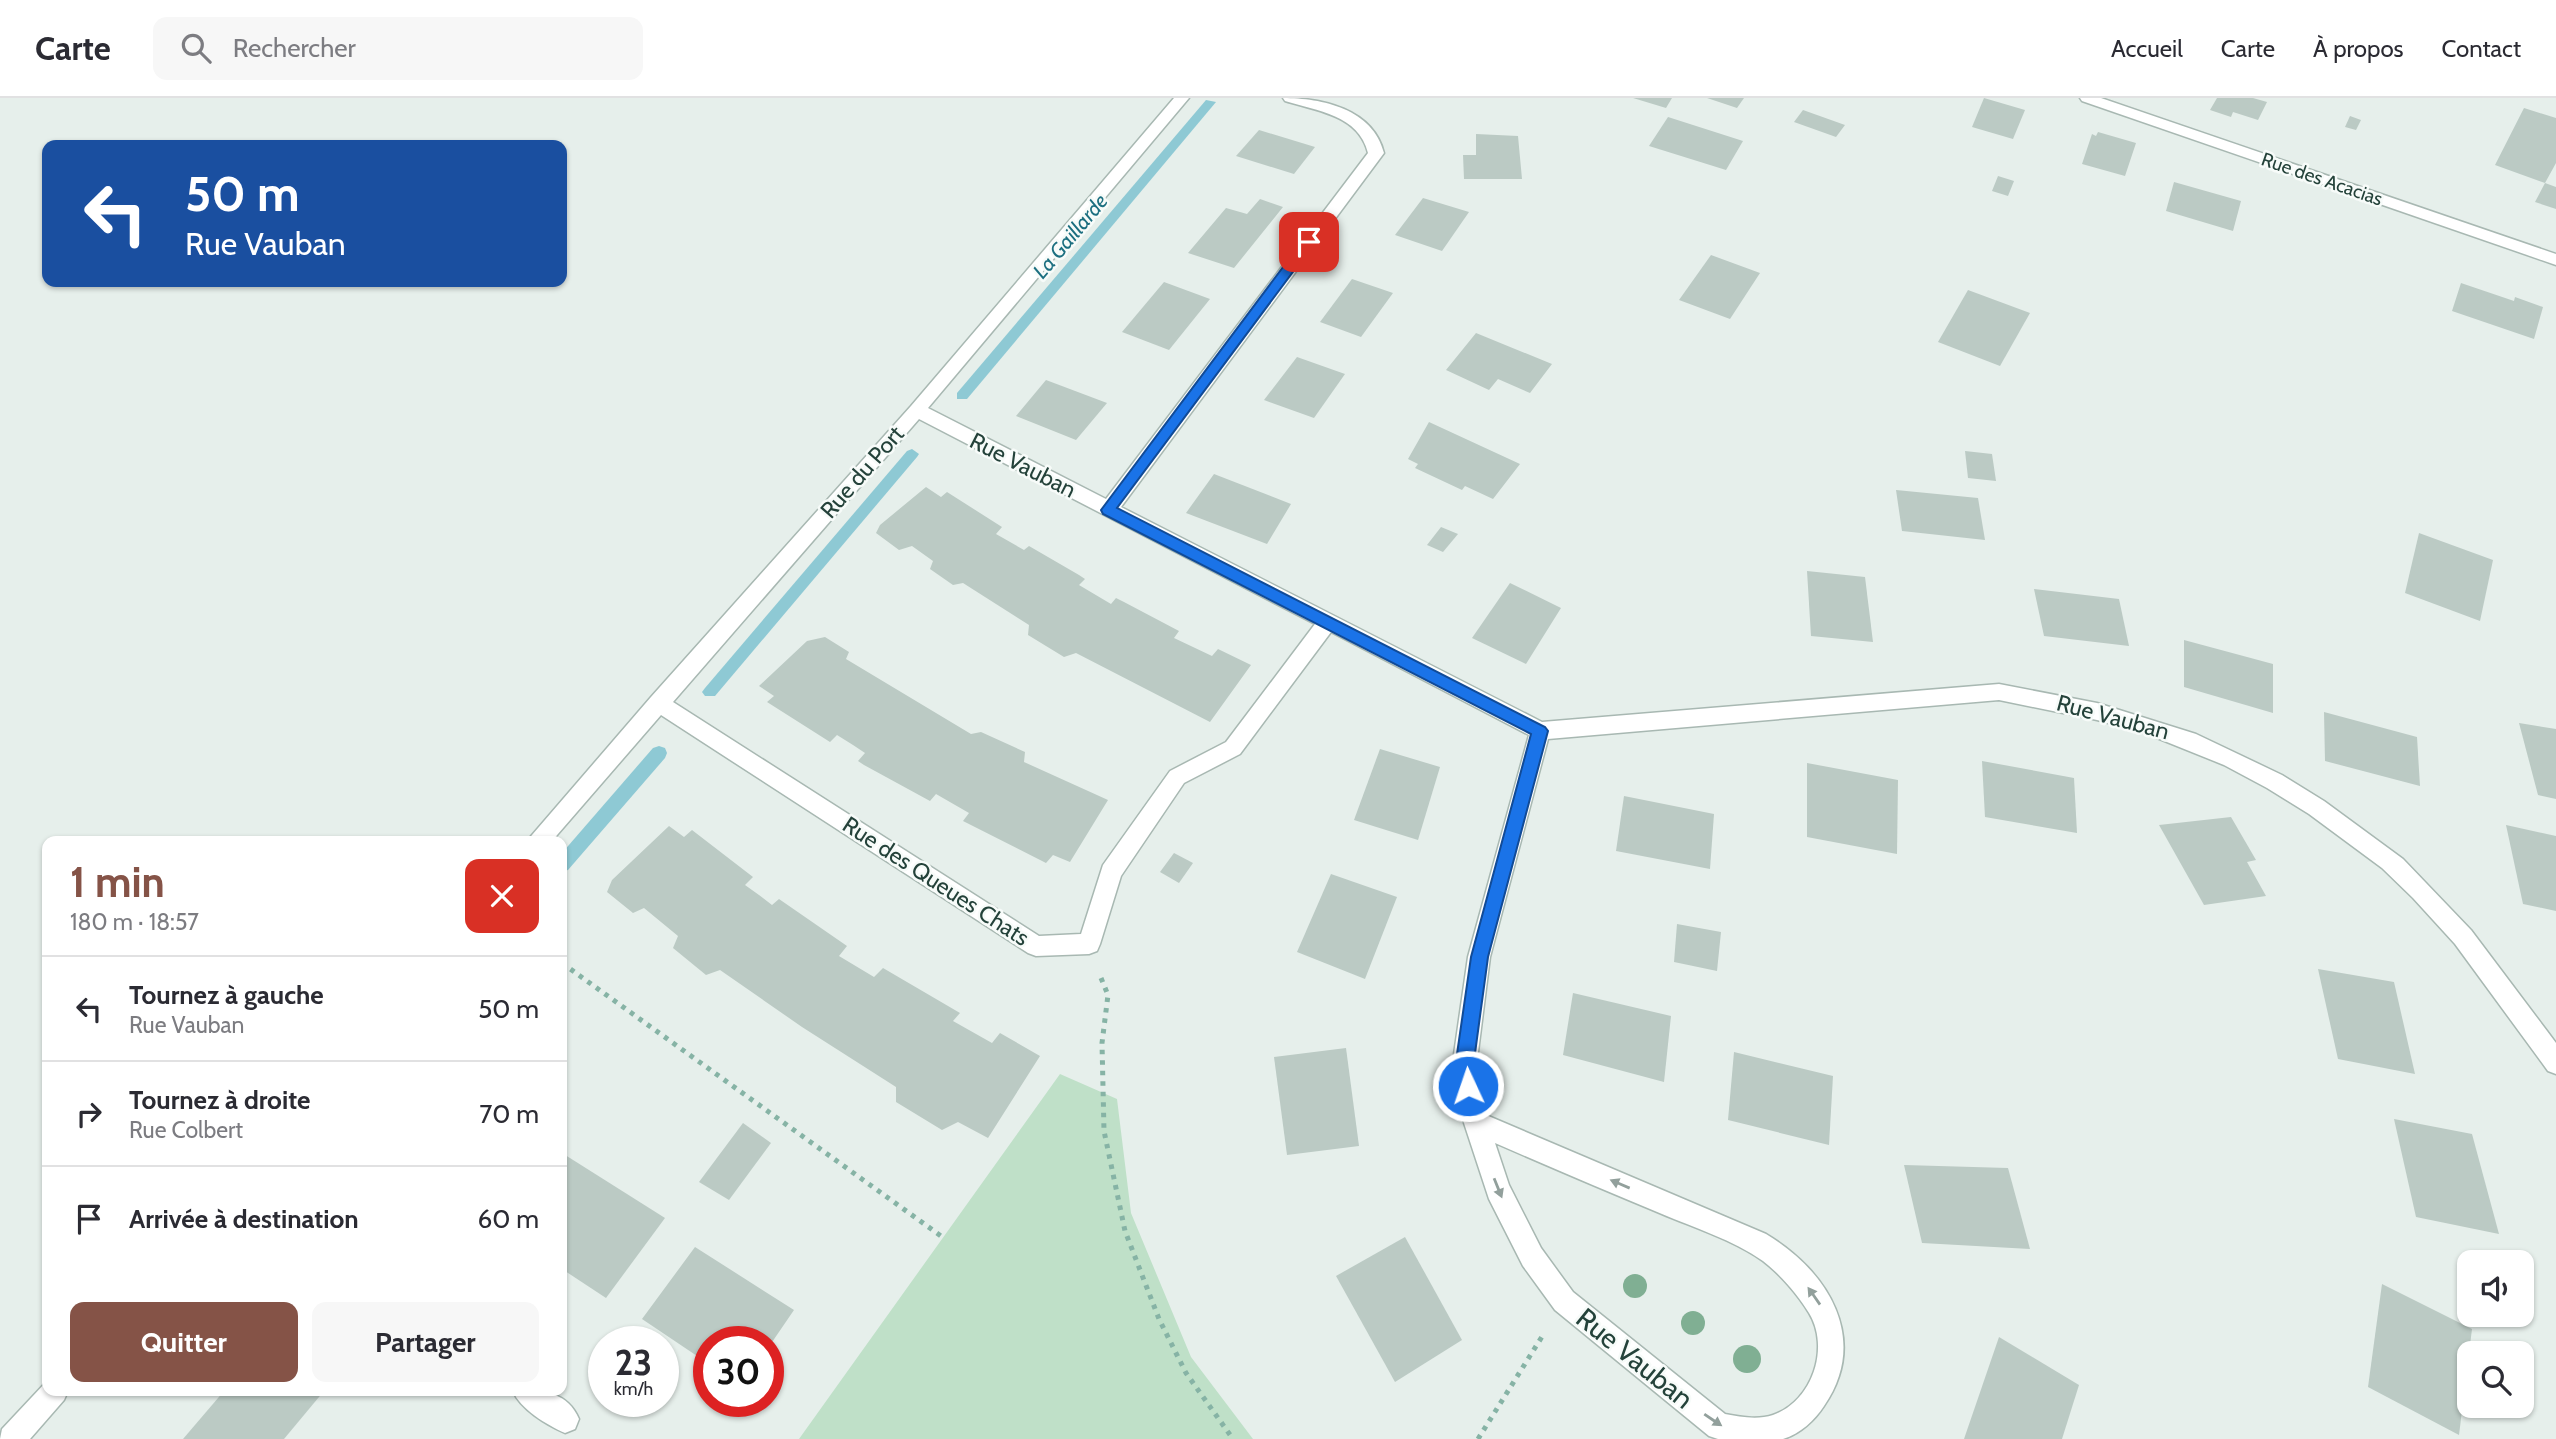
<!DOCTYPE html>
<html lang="fr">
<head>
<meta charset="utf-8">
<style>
	body { margin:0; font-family:Cabin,sans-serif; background:#f7f7f7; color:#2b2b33; height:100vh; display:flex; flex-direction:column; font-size:26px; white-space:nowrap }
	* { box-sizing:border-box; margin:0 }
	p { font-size:23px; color:#7c7c81 }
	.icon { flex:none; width:38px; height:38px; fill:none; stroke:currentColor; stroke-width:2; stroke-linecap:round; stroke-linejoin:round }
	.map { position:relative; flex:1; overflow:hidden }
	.sheet { position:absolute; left:42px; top:738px; width:525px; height:560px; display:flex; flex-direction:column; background:#fff; border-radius:14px; box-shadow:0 2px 5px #0004 }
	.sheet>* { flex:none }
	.hud { position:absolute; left:42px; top:42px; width:525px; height:147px; border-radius:14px; box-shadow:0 2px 5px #0004; background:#1a4fa0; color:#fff; overflow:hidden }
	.buttons { position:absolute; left:2457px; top:1152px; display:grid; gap:14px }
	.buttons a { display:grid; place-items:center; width:77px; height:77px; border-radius:14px; background:#fff; box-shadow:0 2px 5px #0004; font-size:35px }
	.speed { position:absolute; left:588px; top:1228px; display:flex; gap:14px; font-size:35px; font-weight:700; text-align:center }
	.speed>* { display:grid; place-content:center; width:91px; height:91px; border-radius:50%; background:#fff; box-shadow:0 2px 5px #0004; line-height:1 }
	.speed small { font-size:18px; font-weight:400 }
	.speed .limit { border:10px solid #d22; background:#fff; color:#111 }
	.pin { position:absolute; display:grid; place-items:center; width:60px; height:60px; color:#fff; margin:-30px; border-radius:14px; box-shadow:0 4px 10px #0006 }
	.me { position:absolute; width:77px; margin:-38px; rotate:357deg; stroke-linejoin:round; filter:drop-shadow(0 0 5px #0008) }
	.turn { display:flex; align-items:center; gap:24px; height:147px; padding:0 28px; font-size:32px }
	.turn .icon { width:91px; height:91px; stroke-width:2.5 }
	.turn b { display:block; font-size:49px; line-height:60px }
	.round { display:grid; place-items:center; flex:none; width:74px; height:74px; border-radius:14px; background:#f7f7f7 }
	.overview { display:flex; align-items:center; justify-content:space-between; height:119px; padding:0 28px }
	h1 { font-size:42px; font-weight:700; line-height:52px; color:#855347 }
	.primary-button { display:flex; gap:14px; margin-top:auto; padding:14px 28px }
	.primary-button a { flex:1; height:80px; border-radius:14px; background:#855347; color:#fff; font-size:28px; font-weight:700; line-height:80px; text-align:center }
	.primary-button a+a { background:#f7f7f7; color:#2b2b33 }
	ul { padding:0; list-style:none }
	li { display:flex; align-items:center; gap:21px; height:105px; padding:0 28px; border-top:2px solid #e1e1e2 }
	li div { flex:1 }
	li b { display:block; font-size:26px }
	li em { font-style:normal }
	header { display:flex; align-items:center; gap:42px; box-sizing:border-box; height:98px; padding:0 35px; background:#fff; border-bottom:2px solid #e1e1e2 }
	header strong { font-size:33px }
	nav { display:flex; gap:38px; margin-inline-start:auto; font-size:24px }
	.search { width:490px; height:63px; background:#f7f7f7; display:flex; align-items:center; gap:18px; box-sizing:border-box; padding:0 24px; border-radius:14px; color:#7c7c81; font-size:26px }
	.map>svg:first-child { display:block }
	.green { fill:#bfe0c8 }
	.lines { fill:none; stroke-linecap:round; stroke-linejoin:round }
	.stream { fill:#8ec9d4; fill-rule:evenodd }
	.building { fill:#bbcac4 }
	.minor-casing { stroke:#a8b8b2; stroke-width:3 }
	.path { stroke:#86b3a5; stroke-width:5; stroke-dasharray:4.5 6; stroke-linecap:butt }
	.minor { fill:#fff; fill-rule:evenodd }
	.tree { fill:#80af93 }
	.oneway { fill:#92a09c }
	.route { fill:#1a73e8; stroke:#114b97; stroke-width:2 }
	.labels { text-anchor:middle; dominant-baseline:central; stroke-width:5; stroke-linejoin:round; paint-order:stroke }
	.far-street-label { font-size:19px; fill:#24423a; stroke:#f7fbf9 }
	.far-water-label { font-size:21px; font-style:italic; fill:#1c6f80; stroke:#f7fbf9 }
	.street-label { font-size:23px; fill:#24423a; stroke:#f7fbf9 }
	.near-street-label { font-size:28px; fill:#24423a; stroke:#f7fbf9 }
</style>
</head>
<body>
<header>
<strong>Carte</strong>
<div class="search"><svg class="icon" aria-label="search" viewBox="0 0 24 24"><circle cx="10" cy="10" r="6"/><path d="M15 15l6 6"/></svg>Rechercher</div>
<nav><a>Accueil</a><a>Carte</a><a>À propos</a><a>Contact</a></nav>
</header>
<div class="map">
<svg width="2556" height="1341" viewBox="0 0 2556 1341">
	<rect width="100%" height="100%" fill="#e6efeb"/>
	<path class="green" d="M1060,976L1117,1001L1131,1115L1191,1259L1253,1341H799Z"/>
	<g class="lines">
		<g class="stream">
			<path d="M1206,2L1216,4L967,301H957V295Z"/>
			<path d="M912,351L919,356L917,359L715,598H705L702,594L705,590L907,353Z"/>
			<path d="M659,648L665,650L667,655L665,660L568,772L562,774V755L653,650Z"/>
		</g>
	</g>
	<g class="building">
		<path d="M1633,0H1672L1666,10Z"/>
		<path d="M1707,0H1744L1737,10Z"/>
		<path d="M1984,0L2025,12L2013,41L1972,29Z"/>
		<path d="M2217,0H2253L2267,4L2258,22L2233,14L2231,19L2210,12Z"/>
		<path d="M2524,10L2556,20V65L2545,85L2556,89V111L2535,104L2545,85L2495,67Z"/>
		<path d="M1803,12L1845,27L1836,39L1794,24Z"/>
		<path d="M2350,18L2361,22L2356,32L2345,29Z"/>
		<path d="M1668,19L1743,43L1726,72L1649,48Z"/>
		<path d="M1259,32L1315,49L1294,76L1236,58Z"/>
		<path d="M2098,34L2136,45L2125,78L2082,66L2092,36L2096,38Z"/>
		<path d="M1476,36L1518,38L1522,81H1464L1463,57H1476Z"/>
		<path d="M1998,78L2014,83L2008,98L1992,93Z"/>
		<path d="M2174,84L2241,103L2233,133L2166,113Z"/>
		<path d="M1423,100L1469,114L1442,153L1395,137Z"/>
		<path d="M1260,101L1283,109L1234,170L1188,155L1226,110L1247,116Z"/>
		<path d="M1711,157L1760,175L1730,221L1679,202Z"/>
		<path d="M1352,181L1393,195L1361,239L1320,224Z"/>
		<path d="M1164,184L1210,201L1169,252L1122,234Z"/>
		<path d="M2461,185L2514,203L2515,199L2543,209L2534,241L2452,213Z"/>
		<path d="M1968,192L2030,215L2000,268L1938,244Z"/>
		<path d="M1476,235L1552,266L1530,295L1498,281L1489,292L1446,272Z"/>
		<path d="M1297,259L1345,276L1314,320L1264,302Z"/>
		<path d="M1046,282L1107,305L1076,342L1016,318Z"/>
		<path d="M1429,324L1520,366L1493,401L1465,388L1462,392L1415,370L1418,366L1408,361Z"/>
		<path d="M1965,353L1992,356L1996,383L1968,380Z"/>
		<path d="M1214,376L1291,406L1267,446L1186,415Z"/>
		<path d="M926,389L941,399L947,394L1002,429L996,436L1024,452L1029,448L1079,477L1085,481L1079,487L1111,506L1116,500L1124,504L1179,533L1174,540L1212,558L1218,551L1251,567L1210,624L1076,555L1064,559L1028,537L1029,527L963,485L953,487L930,471L933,463L912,448L899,452L876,435L880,427Z"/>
		<path d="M1896,392L1978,400L1985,442L1902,433Z"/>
		<path d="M1441,429L1458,436L1443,454L1427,447Z"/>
		<path d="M2419,435L2493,462L2480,523L2405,495Z"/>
		<path d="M1807,473L1865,479L1873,544L1811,538Z"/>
		<path d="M1510,485L1561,510L1526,566L1472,540Z"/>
		<path d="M2034,491L2119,501L2129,548L2044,538Z"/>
		<path d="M825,539L849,554L846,561L971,636L981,634L1025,654L1024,664L1108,702L1070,764L1053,757L1046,765L963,723L969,715L936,696L930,703L864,667L858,663L865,655L853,647L837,637L830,644L767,604L774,598L759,588L807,543Z"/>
		<path d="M2184,542L2273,566V615L2184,589Z"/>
		<path d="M2324,614L2417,639L2420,688L2325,663Z"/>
		<path d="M2519,625L2556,631V701L2538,697Z"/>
		<path d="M1380,651L1440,669L1418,742L1354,722Z"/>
		<path d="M1982,663L2074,680L2077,735L1985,719Z"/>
		<path d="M1807,665L1898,682L1897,756L1807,739Z"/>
		<path d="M1624,698L1714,716L1710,771L1616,753Z"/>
		<path d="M2231,719L2256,762L2247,764L2266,798L2204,807L2159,727Z"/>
		<path d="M2506,727L2556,738V813L2523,806Z"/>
		<path d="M669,728L684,739L692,732L753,779L745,787L759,797L772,807L779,801L847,848L839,858L874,879L883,870L960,915L953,923L992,945L1000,935L1040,958L988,1040L958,1024L942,1032L896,1004V989L802,929L720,872L706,877L673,850L678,838L644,810L633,815L607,794L612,782Z"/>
		<path d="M1174,755L1193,765L1179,785L1160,774Z"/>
		<path d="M1331,776L1397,799L1365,881L1297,854Z"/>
		<path d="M1677,826L1721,834L1717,873L1674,864Z"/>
		<path d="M2318,871L2394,884L2415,976L2338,961Z"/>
		<path d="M1573,895L1671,918L1664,984L1563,957Z"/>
		<path d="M1346,950L1359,1048L1287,1057L1274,959Z"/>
		<path d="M1734,954L1833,978L1829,1047L1728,1022Z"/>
		<path d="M2394,1021L2472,1036L2499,1136L2416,1119Z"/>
		<path d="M743,1025L771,1045L729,1102L699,1084Z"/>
		<path d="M562,1055L665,1120L606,1200L562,1171Z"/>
		<path d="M1904,1067L2008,1070L2030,1151L1922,1145Z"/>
		<path d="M1405,1139L1462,1242L1395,1284L1336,1178Z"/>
		<path d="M695,1149L794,1212L768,1250V1244H709V1284L698,1276L706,1264L642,1221Z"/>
		<path d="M2382,1186L2472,1231L2459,1337L2368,1289Z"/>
		<path d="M1999,1239L2079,1287L2062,1341H1964Z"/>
		<path d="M224,1293H324L284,1341H183Z"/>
	</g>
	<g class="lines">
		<defs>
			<g id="minor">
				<path d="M1174,0H1189L928,310L1106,401L1368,55C1359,17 1317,13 1285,3L1283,0C1322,0 1373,11 1384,55L1121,409L1542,624L1999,586L2097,605L2196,636L2282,677L2324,703L2403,761L2471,832L2547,933L2556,945V976L2548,973L2455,846L2413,800L2382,770L2309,716L2267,690L2224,667L2142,634L2097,622L1999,602L1548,641L1490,859L1476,970L1486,1017L1766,1136C1828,1173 1870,1241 1824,1308C1815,1322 1800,1336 1783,1341C1763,1341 1738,1341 1718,1341L1709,1338L1555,1212L1523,1168L1489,1101L1464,1025L1452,970L1468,859L1529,637L1331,534L1240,656L1184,685L1121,778L1100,846L1097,853L1089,856L1036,858L1028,855L661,617L551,744H526L651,599L911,308ZM919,321L1315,526L1226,644L1170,673L1103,767L1081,836L1039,838L673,604ZM1495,1045C1550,1069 1606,1093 1662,1116C1695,1130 1733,1142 1763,1163C1780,1176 1798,1197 1809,1215C1830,1249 1813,1303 1773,1317C1758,1322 1740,1319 1725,1316L1573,1194L1541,1150L1509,1087Z"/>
				<path d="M2080,0H2101L2556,156V167L2082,3Z"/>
				<path d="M47,1283V1293H68L64,1302L30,1341H0L2,1331Z"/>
				<path d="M513,1293C540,1293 566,1291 579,1321L575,1331L565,1335C547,1327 520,1311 513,1293Z"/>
			</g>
		</defs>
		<use href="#minor" class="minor-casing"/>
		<g class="path">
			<path d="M562,865L941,1138"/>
			<path d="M1101,880L1108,897L1102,945L1104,1033L1125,1133L1159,1221L1186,1275L1233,1341"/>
			<path d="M1478,1341L1543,1237"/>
		</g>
		<use href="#minor" class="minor"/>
	</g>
	<g class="tree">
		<circle cx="1635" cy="1188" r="12"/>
		<circle cx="1693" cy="1225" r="12"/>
		<circle cx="1747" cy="1261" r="14"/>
	</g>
	<defs><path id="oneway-solid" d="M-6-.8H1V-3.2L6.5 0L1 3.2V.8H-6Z" transform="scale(1.75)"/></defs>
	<g class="oneway">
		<use href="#oneway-solid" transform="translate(1620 1086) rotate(-157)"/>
		<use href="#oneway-solid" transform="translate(1498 1090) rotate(68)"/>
		<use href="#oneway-solid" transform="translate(1814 1198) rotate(-125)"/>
		<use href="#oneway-solid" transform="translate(1713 1322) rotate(34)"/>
	</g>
	<path class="route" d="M1309,140L1313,141V147L1117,410L1545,629L1548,633L1488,859L1473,970L1477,988L1474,995L1468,997L1461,995L1455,970L1471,859L1531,636L1103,416L1101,412L1304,141Z"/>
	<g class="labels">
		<g class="far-street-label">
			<text transform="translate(2322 81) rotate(19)">Rue des Acacias</text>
		</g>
		<g class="far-water-label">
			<text transform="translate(1070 138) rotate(-50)">La Gaillarde</text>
		</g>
		<g class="street-label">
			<text transform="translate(1023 367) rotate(27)">Rue Vauban</text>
			<text transform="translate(862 374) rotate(-49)">Rue du Port</text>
			<text transform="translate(2113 619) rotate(15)">Rue Vauban</text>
			<text transform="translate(936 783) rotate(33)">Rue des Queues Chats</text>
		</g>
		<g class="near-street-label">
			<text transform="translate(1635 1260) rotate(39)">Rue Vauban</text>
		</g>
	</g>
</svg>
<div class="buttons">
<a><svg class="icon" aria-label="sound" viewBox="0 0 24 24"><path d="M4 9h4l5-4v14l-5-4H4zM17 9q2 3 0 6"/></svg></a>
<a><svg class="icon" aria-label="search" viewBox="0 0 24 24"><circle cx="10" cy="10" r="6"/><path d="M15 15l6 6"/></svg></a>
</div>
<div class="speed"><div>23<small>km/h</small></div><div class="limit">30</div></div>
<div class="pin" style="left:1309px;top:144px;background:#d93025"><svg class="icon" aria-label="arrive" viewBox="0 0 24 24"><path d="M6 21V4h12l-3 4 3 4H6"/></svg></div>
<svg class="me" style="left:1468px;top:988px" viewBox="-20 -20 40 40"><circle r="17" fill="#1a73e8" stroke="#fff" stroke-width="3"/><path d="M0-11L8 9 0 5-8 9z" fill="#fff"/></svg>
<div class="hud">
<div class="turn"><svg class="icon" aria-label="left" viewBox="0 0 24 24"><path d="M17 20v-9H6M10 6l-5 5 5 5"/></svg><div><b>50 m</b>Rue Vauban</div></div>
</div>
<section class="sheet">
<div class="overview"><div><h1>1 min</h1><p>180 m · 18:57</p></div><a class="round" style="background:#d93025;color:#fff"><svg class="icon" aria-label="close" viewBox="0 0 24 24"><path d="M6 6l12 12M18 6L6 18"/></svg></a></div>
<ul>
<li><svg class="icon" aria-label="left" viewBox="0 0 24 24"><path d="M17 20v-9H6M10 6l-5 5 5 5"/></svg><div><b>Tournez à gauche</b><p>Rue Vauban</p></div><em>50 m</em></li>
<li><svg class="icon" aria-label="right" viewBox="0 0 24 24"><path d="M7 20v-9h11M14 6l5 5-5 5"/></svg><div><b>Tournez à droite</b><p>Rue Colbert</p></div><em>70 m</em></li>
<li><svg class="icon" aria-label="arrive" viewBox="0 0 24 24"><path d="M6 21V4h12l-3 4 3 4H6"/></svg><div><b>Arrivée à destination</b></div><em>60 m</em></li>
</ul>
<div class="primary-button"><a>Quitter</a><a>Partager</a></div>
</section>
</div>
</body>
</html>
